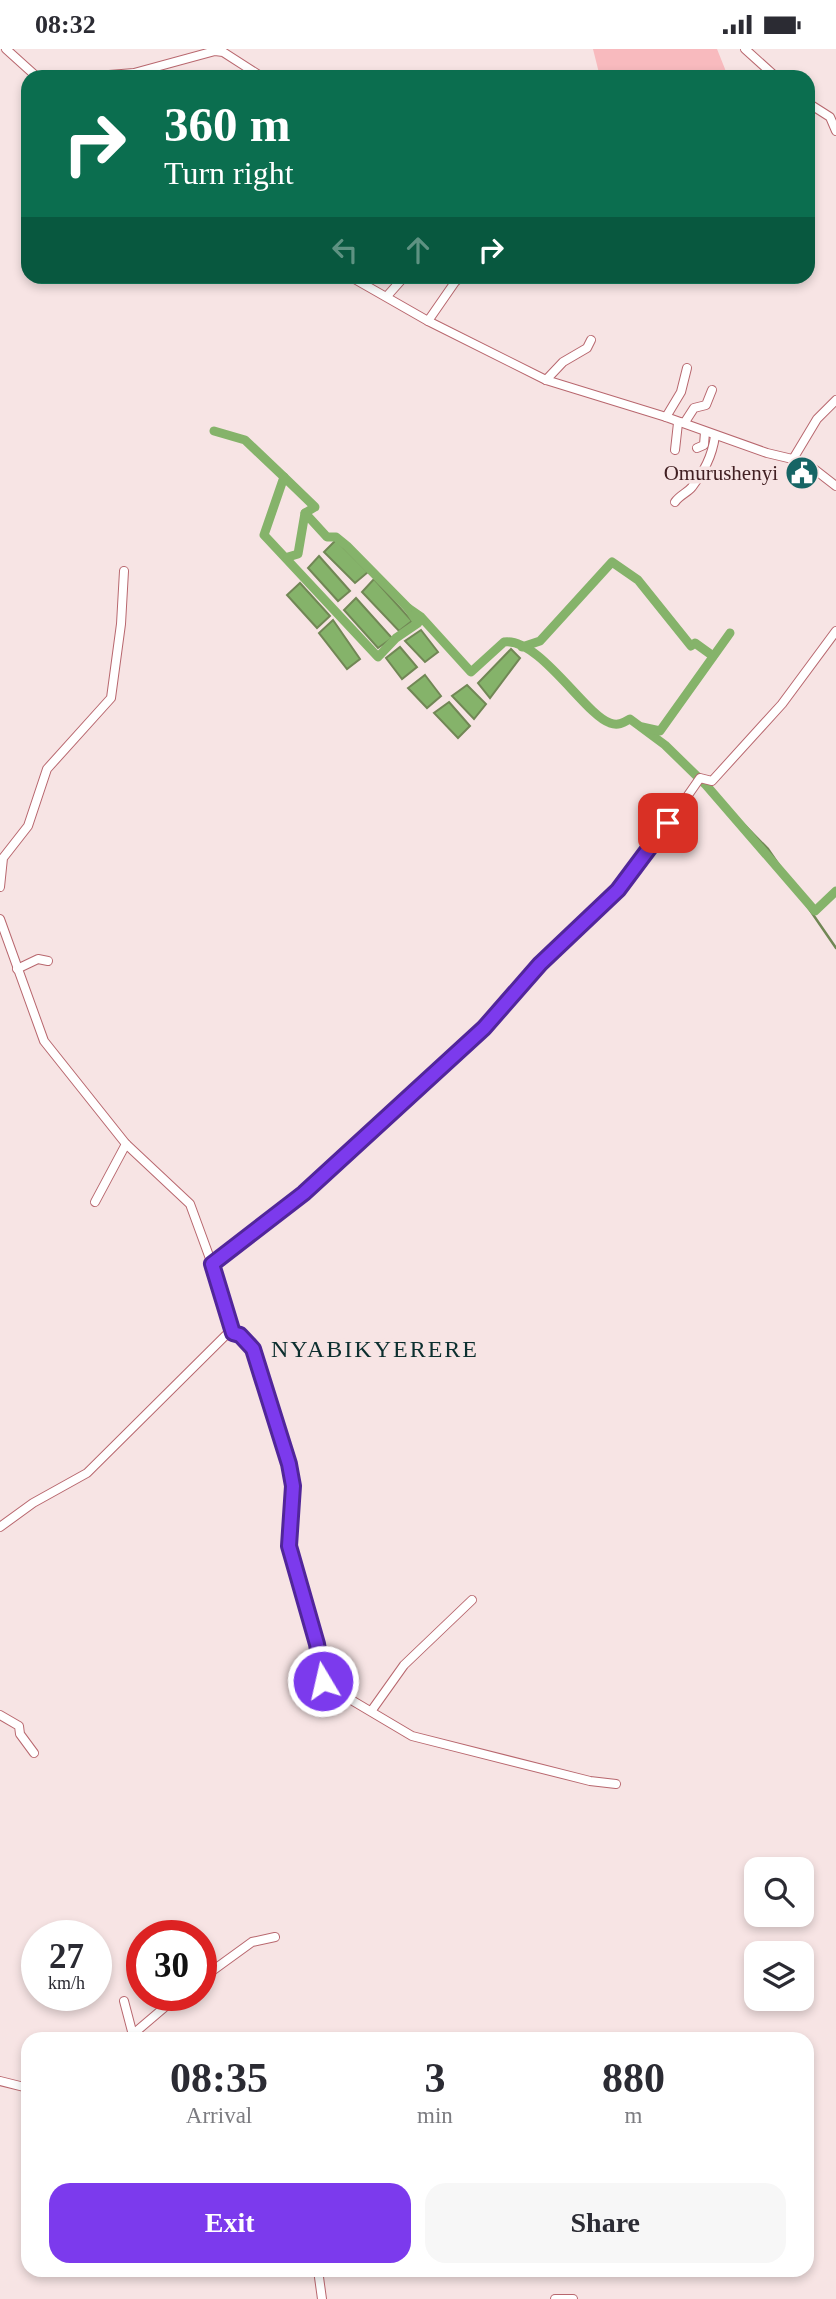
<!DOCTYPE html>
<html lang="en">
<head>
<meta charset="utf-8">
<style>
	body { margin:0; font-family:"Times New Roman",serif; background:#f7f7f7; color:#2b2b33; height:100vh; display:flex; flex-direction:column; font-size:26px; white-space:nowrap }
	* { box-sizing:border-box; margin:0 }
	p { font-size:23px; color:#7c7c81 }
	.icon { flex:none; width:38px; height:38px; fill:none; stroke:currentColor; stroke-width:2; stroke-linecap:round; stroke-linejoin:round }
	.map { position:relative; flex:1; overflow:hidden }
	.panel { position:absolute; left:21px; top:1983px; width:793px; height:245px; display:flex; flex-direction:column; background:#fff; border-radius:21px; box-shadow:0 4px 10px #0003 }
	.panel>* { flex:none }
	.banner { position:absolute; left:21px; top:21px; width:794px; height:214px; border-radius:21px; box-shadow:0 4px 10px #0003; background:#0b6e4f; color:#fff; overflow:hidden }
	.buttons { position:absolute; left:744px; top:1808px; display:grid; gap:14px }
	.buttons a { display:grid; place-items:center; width:70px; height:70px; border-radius:14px; background:#fff; box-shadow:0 4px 10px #0003; font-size:35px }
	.speed { position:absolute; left:21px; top:1871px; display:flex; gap:14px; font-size:35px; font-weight:700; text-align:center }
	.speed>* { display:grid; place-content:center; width:91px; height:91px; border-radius:50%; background:#fff; box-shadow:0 4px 10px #0003; line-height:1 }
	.speed small { font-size:18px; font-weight:400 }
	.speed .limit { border:10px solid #d22; background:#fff; color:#111 }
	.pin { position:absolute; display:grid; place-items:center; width:60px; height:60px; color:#fff; margin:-30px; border-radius:14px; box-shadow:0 4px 10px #0006 }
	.me { position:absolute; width:77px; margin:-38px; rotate:351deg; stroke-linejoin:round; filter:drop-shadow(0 0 5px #0008) }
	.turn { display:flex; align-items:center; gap:24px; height:147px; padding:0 28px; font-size:32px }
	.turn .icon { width:91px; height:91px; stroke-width:2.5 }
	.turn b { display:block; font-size:49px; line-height:60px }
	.lanes { display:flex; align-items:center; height:66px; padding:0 28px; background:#0003; justify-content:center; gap:35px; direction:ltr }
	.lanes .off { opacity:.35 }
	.eta { display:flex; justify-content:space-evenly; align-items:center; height:119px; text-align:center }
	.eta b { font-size:42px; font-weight:700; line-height:49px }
	.button { display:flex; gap:14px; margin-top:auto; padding:14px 28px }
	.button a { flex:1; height:80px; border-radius:21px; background:#7c3aed; color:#fff; font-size:28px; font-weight:700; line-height:80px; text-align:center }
	.button a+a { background:#f7f7f7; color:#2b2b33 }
	.status { display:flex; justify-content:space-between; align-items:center; height:49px; padding:0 35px; background:#fff; direction:ltr }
	.status svg { height:19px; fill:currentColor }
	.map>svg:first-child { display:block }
	.green { fill:#f8babe }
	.water { fill:#85b36a; stroke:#718755; stroke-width:2 }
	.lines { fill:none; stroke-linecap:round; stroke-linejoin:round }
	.stream { stroke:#718755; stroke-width:2.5 }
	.canal { stroke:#85b36a; stroke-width:9 }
	.street-casing { stroke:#b8676e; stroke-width:10 }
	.street { stroke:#fff; stroke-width:8 }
	.route-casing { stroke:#51269a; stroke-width:18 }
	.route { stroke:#7c3aed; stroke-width:12 }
	.labels { text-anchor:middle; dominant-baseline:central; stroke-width:7; stroke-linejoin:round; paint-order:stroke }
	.poi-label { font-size:21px; fill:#422023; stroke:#f7e4e4; text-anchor:end }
	.quarter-label { font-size:24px; letter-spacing:2px; fill:#0c2f2f; stroke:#f7e4e4 }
</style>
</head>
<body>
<div class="status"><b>08:32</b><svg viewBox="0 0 49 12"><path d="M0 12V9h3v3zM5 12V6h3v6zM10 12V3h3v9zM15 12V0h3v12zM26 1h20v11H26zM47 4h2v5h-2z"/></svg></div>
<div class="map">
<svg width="836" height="2250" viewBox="0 0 836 2250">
	<rect width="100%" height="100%" fill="#f7e4e4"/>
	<path class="green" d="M593,0H717L727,25L733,28H600Z"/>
	<g class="water">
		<path d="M336,491L368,523L355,534L324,503Z"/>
		<path d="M319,507L350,542L338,552L308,519Z"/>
		<path d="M374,530L412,572L399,582L362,543Z"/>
		<path d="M300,534L330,567L317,579L287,546Z"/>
		<path d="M356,549L392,589L378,599L344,561Z"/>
		<path d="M333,571L360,610L347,620L319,584Z"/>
		<path d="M421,581L438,603L425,613L405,592Z"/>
		<path d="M400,598L417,618L402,630L386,609Z"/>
		<path d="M511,600L520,609L490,649L478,634Z"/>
		<path d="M425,626L441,647L427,659L408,639Z"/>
		<path d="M467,636L486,655L474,670L452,647Z"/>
		<path d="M449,653L470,677L458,689L434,664Z"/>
	</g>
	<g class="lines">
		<path class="stream" d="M717,748L768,800L836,899"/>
		<g class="canal">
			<path d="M214,382L245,391L284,428L264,486L378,608L396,589L418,574L408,559L421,568L471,623L504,593C539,588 585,666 610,674C618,677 623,674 630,670L665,696L706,736L815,862L836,842"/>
			<path d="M284,428L315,458L305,464L298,505L288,508"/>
			<path d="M305,464L327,488H336L347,497L408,559"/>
			<path d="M522,598L540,592L612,513L638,531L691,597L695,594L713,607"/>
			<path d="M642,678L660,682L730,584"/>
		</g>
		<defs>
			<g id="street">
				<path d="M6,0L37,28"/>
				<path d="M745,0L776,28"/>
				<path d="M84,28L134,24L215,2L223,3L262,28"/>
				<path d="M808,54L830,68L836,82"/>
				<path d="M351,228L428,272L546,331L666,368L767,404L805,413L836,437"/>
				<path d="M388,246L404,228"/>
				<path d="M428,272L455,233L461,228H475"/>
				<path d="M546,331L563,313L587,299L591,291"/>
				<path d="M666,368L681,343L687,319"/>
				<path d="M697,399L704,396L705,383"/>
				<path d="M675,401L678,374L685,373L694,359L706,356L712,341"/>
				<path d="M793,410L817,370L836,351"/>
				<path d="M675,453C680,446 687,444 692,438C704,422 712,408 715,387"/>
				<path d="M0,838L3,809L28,777L47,720L111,649L121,575L124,522"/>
				<path d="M0,870L44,992L126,1095L190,1155L212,1215L233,1284"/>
				<path d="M17,920L38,910L48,912"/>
				<path d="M95,1153L126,1095"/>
				<path d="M212,1215L304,1144L484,979L540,915L618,841L643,811L700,729L712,732L782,655L836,582"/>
				<path d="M0,1478L33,1454L87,1424L226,1286C239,1282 246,1291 253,1300L289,1415L293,1437L289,1497L326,1636L412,1687L590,1732L616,1735"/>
				<path d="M372,1661L404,1616L472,1551"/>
				<path d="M0,1666L19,1677L20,1685L34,1704"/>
				<path d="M201,1930L252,1893L275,1888"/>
				<path d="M124,1952L134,1990"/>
				<path d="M132,1986L179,1946"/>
				<path d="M0,2032L28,2039"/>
				<path d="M318,2221L322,2250"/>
				<path d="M555,2250H573"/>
			</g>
		</defs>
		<use href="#street" class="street-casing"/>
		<use href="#street" class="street"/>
	</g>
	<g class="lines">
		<defs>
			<path id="route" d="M323,1632L317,1595L289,1497L293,1437L289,1415L253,1300L240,1286L233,1284L212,1215L304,1144L484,979L540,915L618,841L668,774"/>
		</defs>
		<use href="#route" class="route-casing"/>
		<use href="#route" class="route"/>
	</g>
	<defs>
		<symbol id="civic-disc" viewBox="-11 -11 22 22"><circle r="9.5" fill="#166565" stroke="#f7e4e4"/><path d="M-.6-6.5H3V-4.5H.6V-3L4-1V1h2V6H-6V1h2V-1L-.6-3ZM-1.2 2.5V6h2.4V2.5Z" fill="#fff"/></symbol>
	</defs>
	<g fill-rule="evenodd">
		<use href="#civic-disc" x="783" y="405" width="38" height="38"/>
	</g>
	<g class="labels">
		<g class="poi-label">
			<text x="778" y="424">Omurushenyi</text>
		</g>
		<g class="quarter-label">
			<text x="375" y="1300">NYABIKYERERE</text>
		</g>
	</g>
</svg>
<div class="buttons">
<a><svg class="icon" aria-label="search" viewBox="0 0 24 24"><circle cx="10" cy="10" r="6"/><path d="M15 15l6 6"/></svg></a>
<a><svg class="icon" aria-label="layers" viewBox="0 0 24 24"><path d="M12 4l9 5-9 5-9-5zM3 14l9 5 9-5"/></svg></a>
</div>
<div class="speed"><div>27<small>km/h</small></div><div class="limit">30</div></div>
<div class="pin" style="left:668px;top:774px;background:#d93025"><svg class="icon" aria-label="arrive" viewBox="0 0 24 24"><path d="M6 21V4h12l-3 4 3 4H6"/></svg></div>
<svg class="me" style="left:323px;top:1632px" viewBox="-20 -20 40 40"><circle r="17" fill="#7c3aed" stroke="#fff" stroke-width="3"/><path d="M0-11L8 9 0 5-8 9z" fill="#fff"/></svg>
<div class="banner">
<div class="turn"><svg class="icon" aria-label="right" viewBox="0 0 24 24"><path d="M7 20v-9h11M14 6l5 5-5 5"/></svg><div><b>360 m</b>Turn right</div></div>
<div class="lanes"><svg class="icon off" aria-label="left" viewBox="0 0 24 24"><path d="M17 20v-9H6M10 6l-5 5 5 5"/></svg><svg class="icon off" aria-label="ahead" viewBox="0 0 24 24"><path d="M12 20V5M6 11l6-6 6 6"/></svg><svg class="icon" aria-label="right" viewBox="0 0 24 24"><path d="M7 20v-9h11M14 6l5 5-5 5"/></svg></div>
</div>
<section class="panel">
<div class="eta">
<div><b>08:35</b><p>Arrival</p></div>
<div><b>3</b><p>min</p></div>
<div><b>880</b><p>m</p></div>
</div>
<div class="button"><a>Exit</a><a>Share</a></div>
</section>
</div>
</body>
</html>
